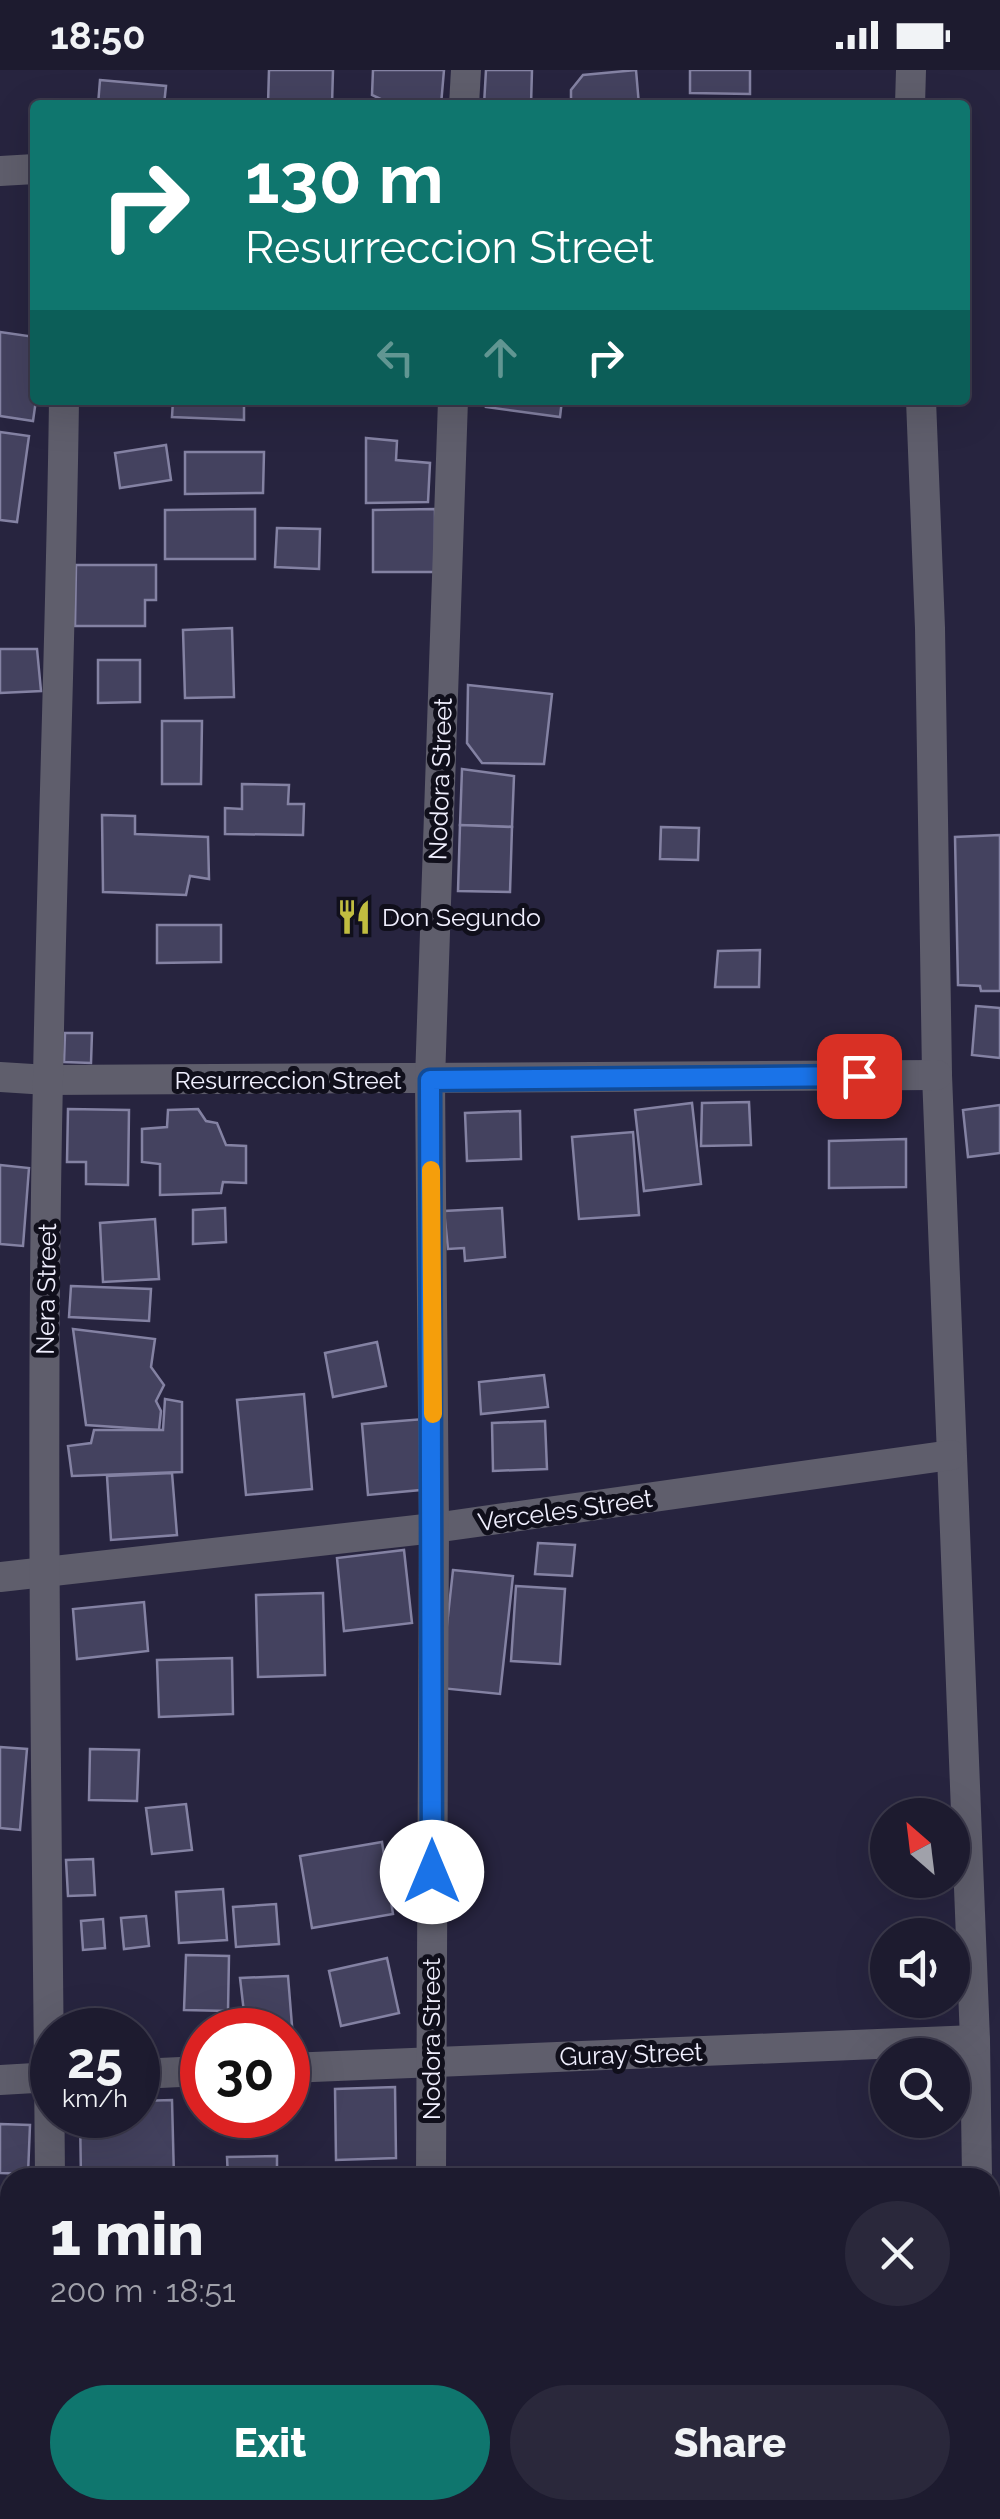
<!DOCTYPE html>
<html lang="en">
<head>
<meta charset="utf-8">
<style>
	body { margin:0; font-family:Raleway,sans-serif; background:#2a283b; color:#f1f3f6; height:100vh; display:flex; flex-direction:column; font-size:38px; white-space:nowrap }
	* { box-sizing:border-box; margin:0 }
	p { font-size:32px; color:#a0a1aa }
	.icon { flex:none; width:55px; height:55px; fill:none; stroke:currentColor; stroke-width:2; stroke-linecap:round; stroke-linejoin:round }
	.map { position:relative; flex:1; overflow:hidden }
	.details { position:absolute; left:0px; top:2098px; width:1000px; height:352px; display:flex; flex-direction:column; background:#1d1b2f; border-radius:30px 30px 0 0; box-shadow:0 10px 40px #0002,0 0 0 2px #3b394b }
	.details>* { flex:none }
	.banner { position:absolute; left:30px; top:30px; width:940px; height:305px; border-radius:10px; box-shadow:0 10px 40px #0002,0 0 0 2px #3b394b; background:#0f766e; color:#fff; overflow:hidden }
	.needle { width:65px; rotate:332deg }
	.fabs { position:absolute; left:870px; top:1728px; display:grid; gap:20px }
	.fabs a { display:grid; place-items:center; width:100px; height:100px; border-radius:50%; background:#1d1b2f; box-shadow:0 10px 40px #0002,0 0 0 2px #3b394b; font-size:50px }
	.speed { position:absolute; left:30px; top:1938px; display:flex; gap:20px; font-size:50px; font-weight:700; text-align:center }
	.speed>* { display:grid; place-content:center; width:130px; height:130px; border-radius:50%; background:#1d1b2f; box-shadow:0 10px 40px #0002,0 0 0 2px #3b394b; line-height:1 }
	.speed small { font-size:25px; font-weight:400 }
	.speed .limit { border:15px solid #d22; background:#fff; color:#111 }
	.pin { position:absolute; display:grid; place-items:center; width:85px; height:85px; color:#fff; margin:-42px; border-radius:20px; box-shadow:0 5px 15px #0006 }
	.me { position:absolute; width:110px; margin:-55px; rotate:0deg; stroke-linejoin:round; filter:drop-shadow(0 0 8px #0008) }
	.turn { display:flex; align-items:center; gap:35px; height:210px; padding:0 50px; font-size:45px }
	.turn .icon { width:130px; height:130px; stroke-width:2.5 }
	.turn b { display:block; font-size:70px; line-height:85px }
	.lanes { display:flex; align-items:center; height:95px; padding:0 50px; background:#0003; justify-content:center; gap:50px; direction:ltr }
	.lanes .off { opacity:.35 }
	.round { display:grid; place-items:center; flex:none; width:105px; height:105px; border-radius:52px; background:#2a283b }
	.summary { display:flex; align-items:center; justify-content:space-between; height:170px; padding:0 50px }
	h1 { font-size:60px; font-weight:800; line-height:75px }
	.cta { display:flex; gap:20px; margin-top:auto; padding:20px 50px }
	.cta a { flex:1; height:115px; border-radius:60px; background:#0f766e; color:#fff; font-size:40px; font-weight:800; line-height:115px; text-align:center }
	.cta a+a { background:#2a283b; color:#f1f3f6 }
	.status { display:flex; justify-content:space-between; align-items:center; height:70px; padding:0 50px; background:#1d1b2f; direction:ltr }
	.status svg { height:28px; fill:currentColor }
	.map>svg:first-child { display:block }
	.building { fill:#44425f; stroke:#8482a3; stroke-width:2.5 }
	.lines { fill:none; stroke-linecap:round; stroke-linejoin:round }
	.minor { stroke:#5f5e6c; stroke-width:30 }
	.route-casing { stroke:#114b97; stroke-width:25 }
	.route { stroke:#1a73e8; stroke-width:18 }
	.slow { stroke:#f59e0b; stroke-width:18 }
	.labels { text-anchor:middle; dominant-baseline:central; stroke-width:10; stroke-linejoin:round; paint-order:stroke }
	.street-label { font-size:25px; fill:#f0effe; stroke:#100f1b }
	.poi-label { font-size:25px; fill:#f0effe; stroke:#100f1b; text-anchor:start }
</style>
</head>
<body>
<div class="status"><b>18:50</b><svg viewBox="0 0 49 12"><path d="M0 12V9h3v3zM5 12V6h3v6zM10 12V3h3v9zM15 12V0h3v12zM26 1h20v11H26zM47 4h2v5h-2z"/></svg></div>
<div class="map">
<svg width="1000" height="2449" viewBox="0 0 1000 2449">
	<rect width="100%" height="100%" fill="#27243f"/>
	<g class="building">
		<path d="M269,0H333L332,35H268Z"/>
		<path d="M373,0H444L441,35H385V31L372,25Z"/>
		<path d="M486,0H532L531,35H484Z"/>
		<path d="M636,0L639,35H571V20L583,5Z"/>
		<path d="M690,0H750V24L690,23Z"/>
		<path d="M100,10L166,16L164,35H98Z"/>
		<path d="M0,262L35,267L36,330L33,351L0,346Z"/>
		<path d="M173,330H244V350L172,347Z"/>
		<path d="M487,330H562L560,347L486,337Z"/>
		<path d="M0,362L29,366L17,452L0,450Z"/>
		<path d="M366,368L397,371L396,390L430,393L428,432L366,433Z"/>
		<path d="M166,375L171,410L120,418L115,383Z"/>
		<path d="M185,382H264L263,423L185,424Z"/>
		<path d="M255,439V489H165V440Z"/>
		<path d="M435,439V502H373V440Z"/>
		<path d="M277,458L320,459L319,499L275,497Z"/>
		<path d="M76,495H156V530H145V556H75Z"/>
		<path d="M232,558L234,627L185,628L183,560Z"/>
		<path d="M0,579H37L41,621L0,623Z"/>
		<path d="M98,590H140V632L98,633Z"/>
		<path d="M468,615L552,624L544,694L482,693L467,673Z"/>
		<path d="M162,651H202L201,714H162Z"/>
		<path d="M462,699L514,706L512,757L460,755Z"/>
		<path d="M242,714L289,715L288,734H304L303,765L225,764V738L242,739Z"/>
		<path d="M102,745L135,746V764L208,767L209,809L190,806L186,825L103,822Z"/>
		<path d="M460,755L512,757L510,822L458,821Z"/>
		<path d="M661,757L699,758L698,790L660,789Z"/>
		<path d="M1000,765V921H981L980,916L958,915L955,767Z"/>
		<path d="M157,855H221V892L157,893Z"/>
		<path d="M760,880L759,917H715L718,881Z"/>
		<path d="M976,936L1000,938V988L972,985Z"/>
		<path d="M65,963H92L91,993L64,992Z"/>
		<path d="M749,1032L751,1075L701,1076L702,1033Z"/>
		<path d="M692,1033L701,1114L644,1121L635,1040Z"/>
		<path d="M1000,1035V1083L968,1087L963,1040Z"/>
		<path d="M68,1039L129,1040L128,1115L86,1114V1092H67Z"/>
		<path d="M198,1039L206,1051L217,1053L226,1075L246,1076V1113L223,1112L221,1123L160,1125V1094L142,1092V1059L167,1057L168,1040Z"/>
		<path d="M520,1041L521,1089L467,1091L465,1043Z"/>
		<path d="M633,1062L639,1145L579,1149L572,1067Z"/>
		<path d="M906,1069V1117L829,1118V1071Z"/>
		<path d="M0,1095L29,1098L23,1176L0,1174Z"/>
		<path d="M225,1138L226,1172L193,1174V1140Z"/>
		<path d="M502,1138L505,1187L465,1191L464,1178L448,1179L444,1141Z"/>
		<path d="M155,1149L159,1209L103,1212L100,1153Z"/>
		<path d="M71,1216L151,1219L149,1251L69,1247Z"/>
		<path d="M73,1259L155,1269L151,1297L164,1315L156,1331L161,1341L159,1360L86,1355Z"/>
		<path d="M377,1272L386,1316L333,1327L325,1283Z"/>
		<path d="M544,1305L548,1337L481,1344L479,1312Z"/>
		<path d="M304,1324L312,1419L246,1425L237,1330Z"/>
		<path d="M165,1329L182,1332V1402L72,1406L68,1376L91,1373L94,1360H163Z"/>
		<path d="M424,1349L431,1419L368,1425L362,1354Z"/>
		<path d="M545,1351L547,1399L493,1401L492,1353Z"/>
		<path d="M172,1403L177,1465L111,1470L107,1406Z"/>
		<path d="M538,1473L575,1475L572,1506L535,1504Z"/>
		<path d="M404,1480L412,1553L344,1561L337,1488Z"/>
		<path d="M453,1500L513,1506L500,1624L440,1618Z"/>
		<path d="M516,1516L565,1519L560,1594L511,1591Z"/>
		<path d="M323,1523L325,1605L258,1607L256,1525Z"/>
		<path d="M144,1532L148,1581L77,1589L73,1539Z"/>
		<path d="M232,1588L233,1644L159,1647L157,1590Z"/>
		<path d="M0,1677L27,1679L20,1760L0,1758Z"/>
		<path d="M90,1679L139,1680L137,1731L89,1730Z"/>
		<path d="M186,1734L192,1780L152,1784L146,1738Z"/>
		<path d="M382,1772L393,1844L312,1858L300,1786Z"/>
		<path d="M471,1783L474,1811L447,1812L445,1785Z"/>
		<path d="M93,1789L95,1825L68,1826L66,1790Z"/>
		<path d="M223,1819L227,1870L179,1873L176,1822Z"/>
		<path d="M276,1834L279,1874L236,1877L233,1837Z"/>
		<path d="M146,1846L149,1876L124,1879L121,1848Z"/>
		<path d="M103,1849L105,1878L83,1880L81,1851Z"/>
		<path d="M186,1885L229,1886L228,1941L184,1940Z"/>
		<path d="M387,1888L399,1943L341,1956L329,1901Z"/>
		<path d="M288,1906L293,1968L288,1969V1960H246L240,1908Z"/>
		<path d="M395,2017L396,2088L336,2090L335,2019Z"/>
		<path d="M172,2030L174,2108H81L80,2045H138V2031Z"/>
		<path d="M0,2054L30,2055L28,2104L0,2103Z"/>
		<path d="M277,2086V2108H228L227,2087Z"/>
		<path d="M314,2098L348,2100V2108H314Z"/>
		<rect x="0" y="2170" width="10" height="40"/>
		<path d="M0,2265L10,2266V2328L0,2327Z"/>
		<path d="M10,2339V2385L0,2386V2341Z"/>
		<path d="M0,2417H10V2440H19V2449H0Z"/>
	</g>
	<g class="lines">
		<g class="minor">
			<path d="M464,35L466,0"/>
			<path d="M910,35L911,0"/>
			<path d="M0,101L35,99"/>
			<path d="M921,330L930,558L937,1005L975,1970L977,2108"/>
			<path d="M0,1007L48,1010L937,1005"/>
			<path d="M0,1507L434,1458L951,1385"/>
			<path d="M288,1998L975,1970"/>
			<path d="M138,2004L202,2001"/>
			<path d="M0,2010L52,2007"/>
			<path d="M50,2108C47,1741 40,1375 48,1009C52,782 61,556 64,330"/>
			<path d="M431,2108L434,1458L430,1010L453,330"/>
			<path d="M52,2440V2449"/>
			<path d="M981,2440V2449"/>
			<path d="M430,2449V2440"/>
		</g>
	</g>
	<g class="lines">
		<defs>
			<path id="route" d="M432,1802L430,1010L859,1006"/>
		</defs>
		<use href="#route" class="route-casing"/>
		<use href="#route" class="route"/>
		<path class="slow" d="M431,1100L433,1344"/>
	</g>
	<defs>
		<symbol id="restaurant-bare" viewBox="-9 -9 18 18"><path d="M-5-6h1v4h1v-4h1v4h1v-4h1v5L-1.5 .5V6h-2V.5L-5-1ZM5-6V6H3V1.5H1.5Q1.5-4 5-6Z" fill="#c1bd40" stroke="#100f1b" stroke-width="2.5" paint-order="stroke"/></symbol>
	</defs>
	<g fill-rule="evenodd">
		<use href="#restaurant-bare" x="329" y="822" width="50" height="50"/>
	</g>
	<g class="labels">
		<g class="street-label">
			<text transform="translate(440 709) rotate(-88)">Nodora Street</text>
			<text x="288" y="1010">Resurreccion Street</text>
			<text transform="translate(46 1219) rotate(-89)">Nera Street</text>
			<text transform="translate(565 1440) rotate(-8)">Verceles Street</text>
			<text transform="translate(431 1969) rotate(-90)">Nodora Street</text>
			<text transform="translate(631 1984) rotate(-2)">Guray Street</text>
		</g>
		<g class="poi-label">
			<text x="382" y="847">Don Segundo</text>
		</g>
	</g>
</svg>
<div class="fabs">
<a><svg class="needle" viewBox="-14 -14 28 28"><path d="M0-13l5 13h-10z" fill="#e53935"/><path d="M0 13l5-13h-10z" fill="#a0a1aa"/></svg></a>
<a><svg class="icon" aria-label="sound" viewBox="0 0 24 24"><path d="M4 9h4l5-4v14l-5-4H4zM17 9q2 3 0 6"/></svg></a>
<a><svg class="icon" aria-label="search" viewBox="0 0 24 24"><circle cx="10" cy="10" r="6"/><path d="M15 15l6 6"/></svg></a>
</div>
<div class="speed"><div>25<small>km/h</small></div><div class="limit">30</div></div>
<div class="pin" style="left:859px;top:1006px;background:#d93025"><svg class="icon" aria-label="arrive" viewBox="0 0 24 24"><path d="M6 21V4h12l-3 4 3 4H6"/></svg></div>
<svg class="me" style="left:432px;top:1802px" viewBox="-20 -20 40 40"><circle r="19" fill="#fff"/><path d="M0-13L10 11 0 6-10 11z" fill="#1a73e8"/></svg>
<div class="banner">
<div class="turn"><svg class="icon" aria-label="right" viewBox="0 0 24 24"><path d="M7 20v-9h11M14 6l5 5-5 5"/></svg><div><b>130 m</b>Resurreccion Street</div></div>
<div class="lanes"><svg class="icon off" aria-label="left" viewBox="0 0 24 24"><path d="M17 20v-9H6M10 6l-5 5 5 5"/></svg><svg class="icon off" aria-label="ahead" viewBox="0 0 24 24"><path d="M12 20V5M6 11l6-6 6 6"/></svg><svg class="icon" aria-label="right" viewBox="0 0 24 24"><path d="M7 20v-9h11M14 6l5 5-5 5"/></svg></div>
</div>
<section class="details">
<div class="summary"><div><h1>1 min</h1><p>200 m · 18:51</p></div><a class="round"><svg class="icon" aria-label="close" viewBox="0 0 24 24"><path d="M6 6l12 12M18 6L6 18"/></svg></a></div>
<div class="cta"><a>Exit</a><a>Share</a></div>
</section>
</div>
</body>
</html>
